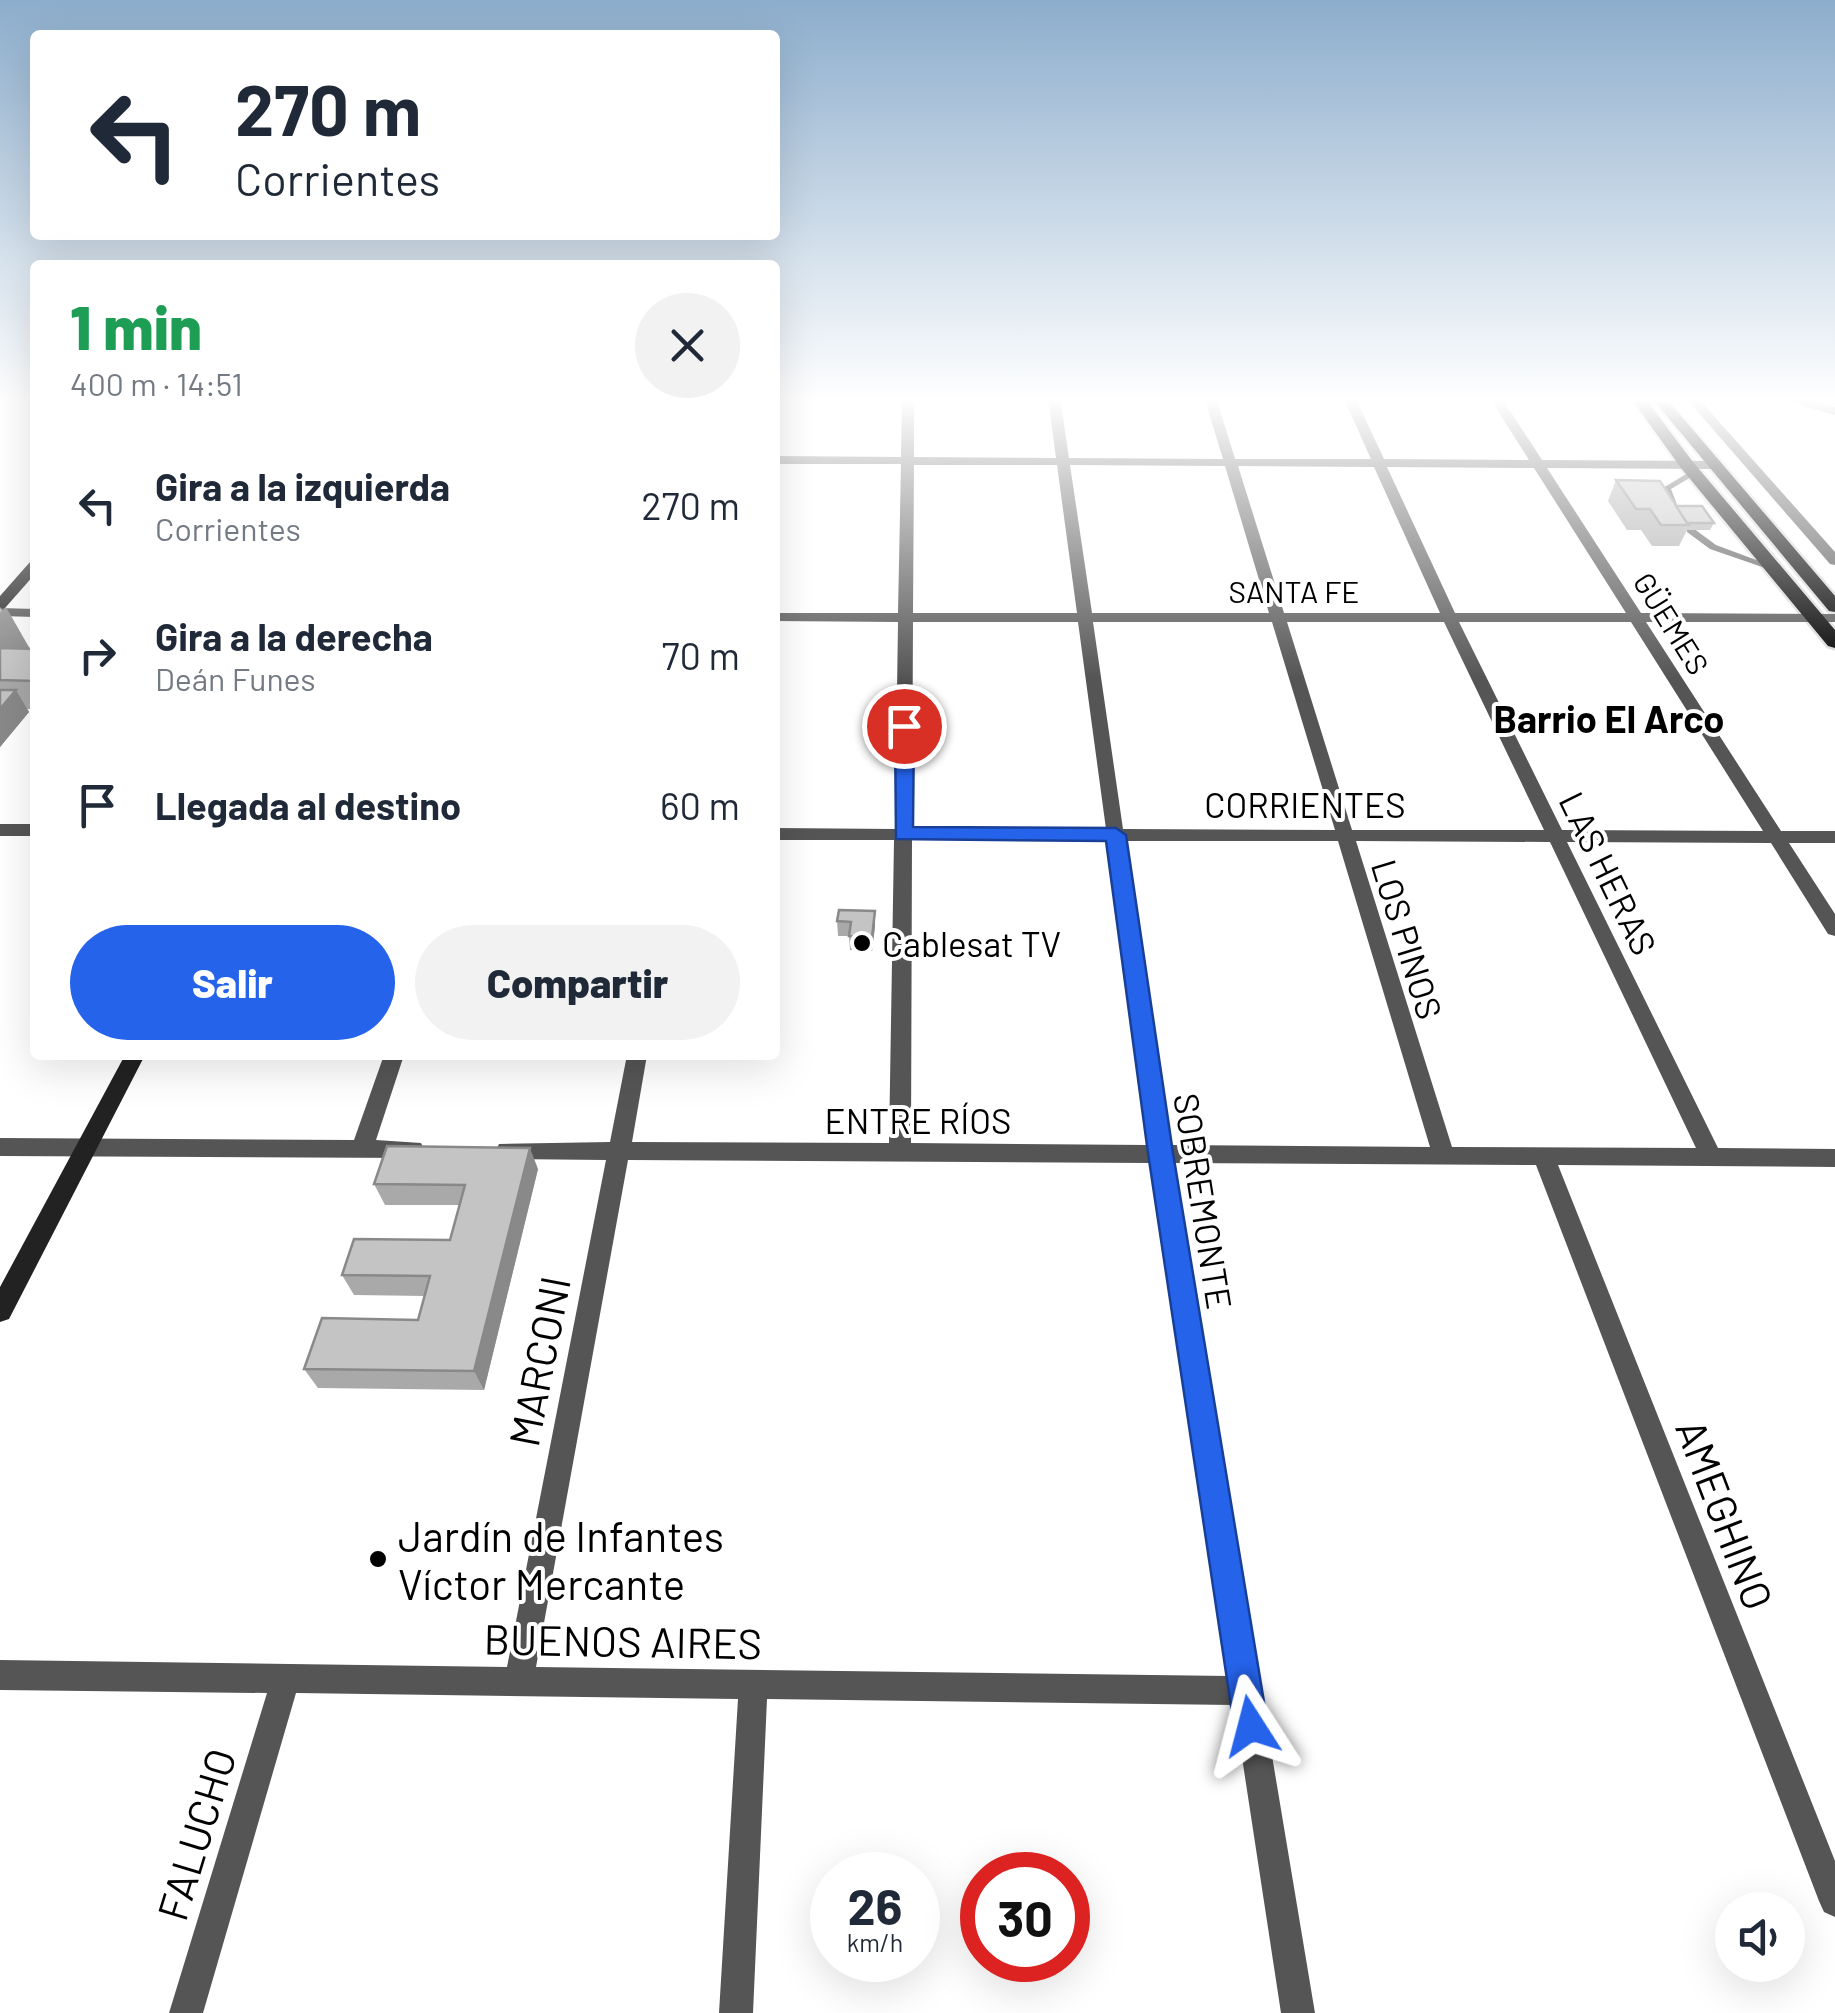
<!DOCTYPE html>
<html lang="es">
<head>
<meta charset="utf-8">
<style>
	body { margin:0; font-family:Barlow,sans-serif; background:#f2f2f3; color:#1f2937; height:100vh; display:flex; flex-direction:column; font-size:38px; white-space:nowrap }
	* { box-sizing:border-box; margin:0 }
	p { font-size:32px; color:#747a83 }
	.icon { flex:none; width:55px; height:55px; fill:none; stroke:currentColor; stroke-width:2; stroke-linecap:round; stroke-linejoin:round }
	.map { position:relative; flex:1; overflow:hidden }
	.panel { position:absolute; left:30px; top:260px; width:750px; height:800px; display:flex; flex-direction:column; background:#fff; border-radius:10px; box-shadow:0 10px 40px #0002 }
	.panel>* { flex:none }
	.banner { position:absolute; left:30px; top:30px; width:750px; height:210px; border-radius:10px; box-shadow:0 10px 40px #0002; background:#fff; color:#1f2937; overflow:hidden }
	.buttons { position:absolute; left:1715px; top:1892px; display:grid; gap:20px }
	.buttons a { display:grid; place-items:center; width:90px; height:90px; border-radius:50%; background:#fff; box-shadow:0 10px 40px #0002; font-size:50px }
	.speed { position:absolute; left:810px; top:1852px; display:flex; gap:20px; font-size:50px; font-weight:700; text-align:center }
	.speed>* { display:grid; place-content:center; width:130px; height:130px; border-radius:50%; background:#fff; box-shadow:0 10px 40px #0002; line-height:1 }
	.speed small { font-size:25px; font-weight:400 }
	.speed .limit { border:15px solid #d22; background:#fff; color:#111 }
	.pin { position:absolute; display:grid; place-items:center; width:85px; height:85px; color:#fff; margin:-42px; border:5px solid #fff; border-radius:50%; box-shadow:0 2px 10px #0007 }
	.me { position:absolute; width:110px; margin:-55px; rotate:351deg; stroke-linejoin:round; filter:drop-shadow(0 0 8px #0008) }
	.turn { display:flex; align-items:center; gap:35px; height:210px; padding:0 40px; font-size:45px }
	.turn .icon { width:130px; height:130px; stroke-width:2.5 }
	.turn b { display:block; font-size:70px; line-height:85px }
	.round { display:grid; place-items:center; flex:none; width:105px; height:105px; border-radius:52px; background:#f2f2f3 }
	.summary { display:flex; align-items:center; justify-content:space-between; height:170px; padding:0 40px }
	h1 { font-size:60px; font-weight:800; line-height:75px; color:#1e9e55 }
	.button { display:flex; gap:20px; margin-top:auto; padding:20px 40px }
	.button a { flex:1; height:115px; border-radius:60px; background:#2563eb; color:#fff; font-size:40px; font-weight:800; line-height:115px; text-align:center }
	.button a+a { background:#f2f2f3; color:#1f2937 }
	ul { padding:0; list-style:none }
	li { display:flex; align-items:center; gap:30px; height:150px; padding:0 40px }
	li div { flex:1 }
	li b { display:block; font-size:38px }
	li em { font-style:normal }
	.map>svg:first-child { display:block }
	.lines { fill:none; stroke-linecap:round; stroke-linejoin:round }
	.primary-casing { stroke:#dbdbdb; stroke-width:5 }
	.lane { fill:#555; fill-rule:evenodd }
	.street { fill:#555; fill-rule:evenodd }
	.secondary { fill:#222; fill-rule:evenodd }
	.primary { fill:#000; fill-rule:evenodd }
	.wall { fill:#a9a9a9 }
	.shaded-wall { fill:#898989 }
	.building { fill:#c4c4c4; stroke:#898989; stroke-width:2.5 }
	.route { fill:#2563eb; stroke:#184099; stroke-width:2.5 }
	.poi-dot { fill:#000; stroke:#fff; stroke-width:4 }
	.labels { text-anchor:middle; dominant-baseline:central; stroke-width:8; stroke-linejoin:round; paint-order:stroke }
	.far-street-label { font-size:30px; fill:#000; stroke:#fff }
	.street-label { font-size:35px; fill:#000; stroke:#fff }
	.poi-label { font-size:35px; fill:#000; stroke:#fff; text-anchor:start }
	.neighbourhood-label { font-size:38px; font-weight:bold; fill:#000; stroke:#fff }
	.near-street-label { font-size:42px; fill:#000; stroke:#fff }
	.near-poi-label { font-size:42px; fill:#000; stroke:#fff; text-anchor:start }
</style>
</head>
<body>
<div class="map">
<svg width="1835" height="2013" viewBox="0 0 1835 2013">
	<rect width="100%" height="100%" fill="#fff"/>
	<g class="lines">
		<defs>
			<g id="primary">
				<path d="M1630,397H1644L1693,462L1835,630V648L1828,646L1681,468Z"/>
				<path d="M1651,397H1665L1835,596V612L1829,611Z"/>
			</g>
		</defs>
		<use href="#primary" class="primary-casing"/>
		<g class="lane">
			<path d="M1691,471L1698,473L1671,489L1679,510L1672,512L1663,488Z"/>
			<path d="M1687,528H1693L1716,545L1775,567L1768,569L1710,549L1687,532Z"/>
		</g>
		<g class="street">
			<path d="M902,397H914V457L1056,458L1048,397H1060L1069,458L1223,459L1204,397H1216L1235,459H1371L1343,397H1355L1384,459L1529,460L1489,397H1501L1542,460L1714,461L1720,465L1714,469L1547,468L1641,613L1835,614V622H1646L1781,831H1835V843H1789L1835,914V936L1828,934L1771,843L1567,842L1718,1148L1835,1149V1167L1558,1165L1835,1861V1917L1824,1912L1819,1901L1536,1165L1173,1163L1315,2013H1281L1234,1705L767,1699L753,2013H719L738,1699L296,1693L203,2013H169L267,1693L0,1690V1660L507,1667L606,1160L507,1159L499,1156L496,1150L499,1144L610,1142L627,1055H647L632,1142L889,1143L894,840H775V828L895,829L898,622L775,621V613H898L901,464H775V456L901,457ZM914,465H1057L1077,613H913ZM1070,465L1225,466L1269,613H1092ZM1238,466L1374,467L1440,613H1284ZM1387,467L1534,468L1626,613H1455ZM913,622H1078L1106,829H912ZM1093,622H1272L1335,830L1123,829ZM1287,622H1444L1544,830H1352ZM1459,622H1631L1763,831L1562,830ZM912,840L1107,841L1148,1145L911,1143ZM1125,841H1338L1430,1147L1170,1145ZM1356,841L1550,842L1696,1148L1452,1147ZM628,1160L1151,1163L1229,1676L536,1667Z"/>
			<path d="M1685,397H1697L1835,552V565L1830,564Z"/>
			<path d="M1773,397H1791L1835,407V415Z"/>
			<path d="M0,608L35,609V617L0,616Z"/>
			<rect x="0" y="824" width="35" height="12"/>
			<path d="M384,1055H404L376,1140L421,1143L424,1149L421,1155L413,1158L0,1156V1138L354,1140Z"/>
		</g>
		<g class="secondary">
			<path d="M35,561V574L5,608L0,609V596L30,562Z"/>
			<path d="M125,1055H145L9,1319L0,1322V1287Z"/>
		</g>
		<use href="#primary" class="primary"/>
	</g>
	<g class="wall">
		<path d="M1616,480L1714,523L1710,530H1687L1679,546H1652L1641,530H1627L1608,501Z"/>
		<path d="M0,607L30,649H35V709H27L29,712L0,747Z"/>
		<path d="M875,911V926L872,951L850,950L849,936H838L837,921Z"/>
		<path d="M538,1169L484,1390L318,1388L304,1369L418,1320L425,1296L354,1295L342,1275L450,1240L459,1205H385L374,1184Z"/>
	</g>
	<g class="shaded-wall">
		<path d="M6,607L30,649L0,656V613Z"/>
		<path d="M16,690L29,712L0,747V709Z"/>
		<path d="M875,911V926L872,951V937Z"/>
		<path d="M530,1148L538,1169L484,1390L474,1371Z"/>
	</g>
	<g class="building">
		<path d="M1616,480L1660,481L1689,525H1661L1650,509H1636Z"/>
		<path d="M1676,506H1702L1714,523H1687Z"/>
		<path d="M0,648L35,649V681L0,680Z"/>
		<path d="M0,690H16L0,709Z"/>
		<path d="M839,910L875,911L872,937L849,936L851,922L837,921Z"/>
		<path d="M387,1146L530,1148L474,1371L304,1369L322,1318L418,1320L430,1276L342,1275L354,1239L450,1240L465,1185L374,1184Z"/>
	</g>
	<linearGradient id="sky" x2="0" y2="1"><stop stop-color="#8cadcc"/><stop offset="0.59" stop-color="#fff"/><stop offset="1" stop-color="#fff" stop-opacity="0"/></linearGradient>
	<rect width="1835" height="678" fill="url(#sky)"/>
	<path class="route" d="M904,720L914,726L913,827L1116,828L1126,835L1173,1153L1268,1726L1263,1738L1251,1743L1239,1738L1234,1726L1148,1153L1106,841L896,839L895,726Z"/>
	<g class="poi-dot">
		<circle cx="862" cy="943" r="10"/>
		<circle cx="378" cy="1559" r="10"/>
	</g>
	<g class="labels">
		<g class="far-street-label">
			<text x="1294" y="591">SANTA FE</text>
			<text transform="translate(1672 623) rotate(58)">GÜEMES</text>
		</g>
		<g class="street-label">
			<text x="1305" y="804">CORRIENTES</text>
			<text transform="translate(1609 873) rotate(64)">LAS HERAS</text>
			<text transform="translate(1408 939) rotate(73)">LOS PINOS</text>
			<text x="918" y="1120">ENTRE RÍOS</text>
			<text transform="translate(1204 1201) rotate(81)">SOBREMONTE</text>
		</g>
		<g class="poi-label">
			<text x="882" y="943">Cablesat TV</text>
		</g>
		<g class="neighbourhood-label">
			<text x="1609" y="718">Barrio El Arco</text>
		</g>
		<g class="near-street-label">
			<text transform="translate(538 1361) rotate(-79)">MARCONI</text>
			<text transform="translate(1726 1514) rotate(69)">AMEGHINO</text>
			<text transform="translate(623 1640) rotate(1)">BUENOS AIRES</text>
			<text transform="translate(195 1834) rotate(-73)">FALUCHO</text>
		</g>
		<g class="near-poi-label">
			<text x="398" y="1535">Jardín de Infantes<tspan x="398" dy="48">Víctor Mercante</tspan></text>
		</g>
	</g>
</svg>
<div class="buttons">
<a><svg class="icon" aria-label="sound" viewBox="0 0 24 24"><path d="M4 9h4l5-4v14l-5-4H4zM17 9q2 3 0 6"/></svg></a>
</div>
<div class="speed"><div>26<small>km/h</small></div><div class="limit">30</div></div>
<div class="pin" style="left:904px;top:726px;background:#d93025"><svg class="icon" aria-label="arrive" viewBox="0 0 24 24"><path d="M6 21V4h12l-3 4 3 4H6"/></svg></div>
<svg class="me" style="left:1251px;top:1726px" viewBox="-20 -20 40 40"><path d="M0-17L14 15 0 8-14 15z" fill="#2563eb" stroke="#fff" stroke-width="4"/></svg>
<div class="banner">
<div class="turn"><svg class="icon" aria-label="left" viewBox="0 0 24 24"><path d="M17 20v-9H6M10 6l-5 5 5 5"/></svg><div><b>270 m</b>Corrientes</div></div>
</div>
<section class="panel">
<div class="summary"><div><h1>1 min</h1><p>400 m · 14:51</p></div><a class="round"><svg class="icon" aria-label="close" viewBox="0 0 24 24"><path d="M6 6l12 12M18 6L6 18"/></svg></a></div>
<ul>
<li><svg class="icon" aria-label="left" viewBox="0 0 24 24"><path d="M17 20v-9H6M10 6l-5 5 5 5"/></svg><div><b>Gira a la izquierda</b><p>Corrientes</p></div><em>270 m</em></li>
<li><svg class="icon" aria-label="right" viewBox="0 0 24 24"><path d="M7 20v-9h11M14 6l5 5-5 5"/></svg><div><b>Gira a la derecha</b><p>Deán Funes</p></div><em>70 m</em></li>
<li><svg class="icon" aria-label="arrive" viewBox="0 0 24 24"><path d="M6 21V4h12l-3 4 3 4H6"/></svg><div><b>Llegada al destino</b></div><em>60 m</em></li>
</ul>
<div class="button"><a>Salir</a><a>Compartir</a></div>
</section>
</div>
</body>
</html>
